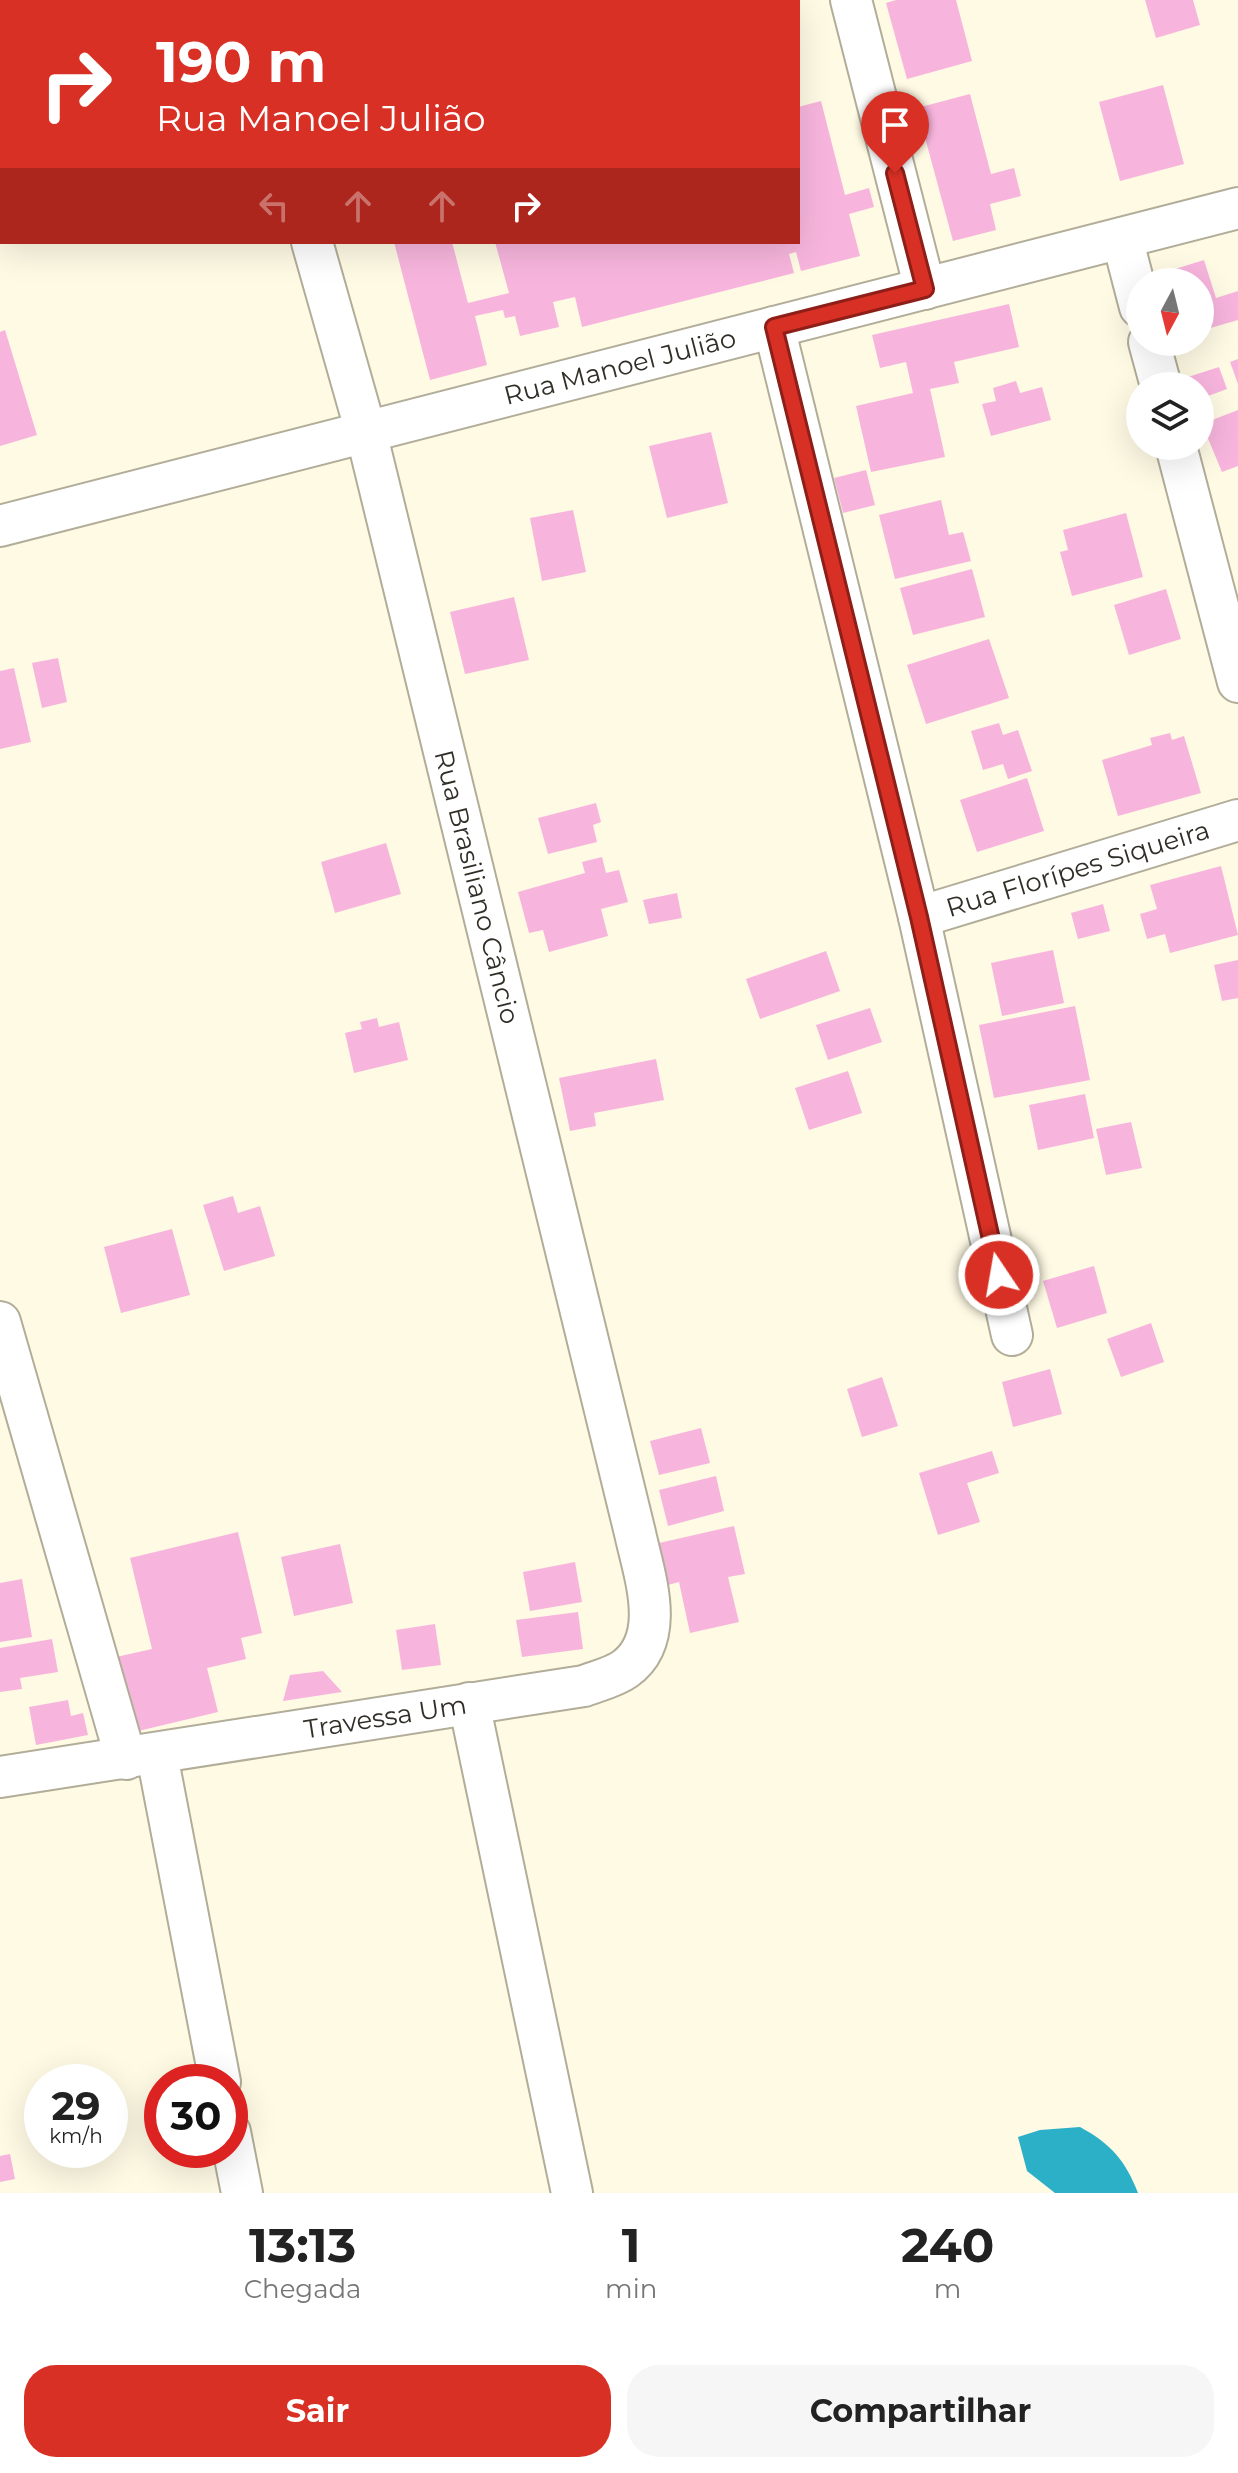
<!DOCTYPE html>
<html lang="pt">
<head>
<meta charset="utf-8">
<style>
	body { margin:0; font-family:Montserrat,sans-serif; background:#f6f6f6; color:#222; height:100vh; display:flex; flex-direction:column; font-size:30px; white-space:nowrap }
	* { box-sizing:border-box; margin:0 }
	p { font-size:26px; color:#767676 }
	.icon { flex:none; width:44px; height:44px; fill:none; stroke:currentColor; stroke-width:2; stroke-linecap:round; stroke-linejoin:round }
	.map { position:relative; height:2193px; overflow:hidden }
	.panel { display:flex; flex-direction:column; background:#fff; flex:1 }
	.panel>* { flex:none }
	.top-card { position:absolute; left:0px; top:0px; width:800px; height:244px; box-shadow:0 8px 32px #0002; background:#d93025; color:#fff; overflow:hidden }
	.needle { width:52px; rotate:187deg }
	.fabs { position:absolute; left:1126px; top:268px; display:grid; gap:16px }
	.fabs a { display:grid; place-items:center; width:88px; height:88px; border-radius:50%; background:#fff; box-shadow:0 8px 32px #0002; font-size:40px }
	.speed { position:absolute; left:24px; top:2064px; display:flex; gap:16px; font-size:40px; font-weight:700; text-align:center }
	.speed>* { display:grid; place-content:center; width:104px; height:104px; border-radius:50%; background:#fff; box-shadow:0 8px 32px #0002; line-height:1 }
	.speed small { font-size:20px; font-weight:400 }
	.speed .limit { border:12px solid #d22; background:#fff; color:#111 }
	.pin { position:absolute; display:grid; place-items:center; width:68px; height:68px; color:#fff; margin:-82px -34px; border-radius:50% 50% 50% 0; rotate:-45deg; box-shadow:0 0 8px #0007 }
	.pin .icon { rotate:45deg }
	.me { position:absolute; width:88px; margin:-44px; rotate:348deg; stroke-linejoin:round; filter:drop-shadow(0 0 6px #0008) }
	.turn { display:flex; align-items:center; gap:28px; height:168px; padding:0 24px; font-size:36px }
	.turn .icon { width:104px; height:104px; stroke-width:2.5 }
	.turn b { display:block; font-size:56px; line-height:68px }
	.lanes { display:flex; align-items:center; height:76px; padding:0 24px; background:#0003; justify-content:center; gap:40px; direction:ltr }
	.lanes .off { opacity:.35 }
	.eta { display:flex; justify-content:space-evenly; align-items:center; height:136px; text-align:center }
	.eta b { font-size:48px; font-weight:700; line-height:56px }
	.cta { display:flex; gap:16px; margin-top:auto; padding:16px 24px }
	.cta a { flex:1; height:92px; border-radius:32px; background:#d93025; color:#fff; font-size:32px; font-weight:700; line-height:92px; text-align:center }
	.cta a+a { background:#f6f6f6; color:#222 }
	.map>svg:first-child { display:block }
	.water { fill:#2bb0c8 }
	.building { fill:#f7b5dd }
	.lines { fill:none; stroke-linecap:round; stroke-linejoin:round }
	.street-casing { stroke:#b1ad99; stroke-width:44 }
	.street { stroke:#fff; stroke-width:40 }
	.route-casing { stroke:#8d1f18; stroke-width:20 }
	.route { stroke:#d93025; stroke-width:14 }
	.labels { text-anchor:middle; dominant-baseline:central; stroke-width:8; stroke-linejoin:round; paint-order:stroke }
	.street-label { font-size:26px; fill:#302e26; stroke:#fff }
</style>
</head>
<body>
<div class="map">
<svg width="1238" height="2193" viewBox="0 0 1238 2193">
	<rect width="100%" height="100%" fill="#fffae4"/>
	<path class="water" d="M1080,2127C1111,2144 1125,2160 1138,2193H1055L1027,2171L1018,2137L1040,2130Z"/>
	<g class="building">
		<path d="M896,0H956L972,61L907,79L886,3Z"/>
		<path d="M1145,0H1193L1200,25L1156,38Z"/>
		<path d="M1163,85L1184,164L1120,181L1099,102Z"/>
		<path d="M970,94L991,174L1014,168L1021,196L990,204L996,230L953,241L917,108Z"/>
		<path d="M821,101L845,195L869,188L874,207L849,214L860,256L801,271L796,252L789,254L794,273L582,327L575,297L553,302L559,327L520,336L515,316L505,318L503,310L475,316L487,365L430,380L394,242H452L468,303L509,293L495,242H798V107Z"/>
		<path d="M1204,260L1216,298L1238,291V320L1200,331V282H1165L1162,273Z"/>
		<path d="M1009,304L1019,347L954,362L959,383L930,389L945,457L871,472L856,406L913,393L906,362L880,368L872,335Z"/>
		<path d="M5,330L37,435L0,446V332Z"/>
		<path d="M1238,359V384L1230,362Z"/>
		<path d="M1219,367L1227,389L1200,399V386H1191L1188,377Z"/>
		<path d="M1016,381L1020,393L1042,387L1051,420L991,436L982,404L996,401L993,388Z"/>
		<path d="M1238,410V466L1222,472L1202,424Z"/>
		<path d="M711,432L728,503L667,518L649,446Z"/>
		<path d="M866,470L875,505L843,513L834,478Z"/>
		<path d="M941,500L949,535L963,532L971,561L895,579L879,515Z"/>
		<path d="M573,510L586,572L542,581L530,518Z"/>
		<path d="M1126,513L1143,577L1072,596L1060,552L1068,550L1063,530Z"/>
		<path d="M972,569L985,617L913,635L900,588Z"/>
		<path d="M1166,589L1181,639L1129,655L1114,605Z"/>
		<path d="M514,597L529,660L465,674L450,612Z"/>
		<path d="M989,639L1009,698L926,724L907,665Z"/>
		<path d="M58,658L67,702L42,708L32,663Z"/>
		<path d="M14,668L31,742L0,749V671Z"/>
		<path d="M999,723L1003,735L1018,730L1032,771L1008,779L1003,764L983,770L971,731Z"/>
		<path d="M1170,733L1172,740L1184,736L1201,793L1118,816L1102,760L1152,745L1150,738Z"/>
		<path d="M1027,778L1044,831L977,852L960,800Z"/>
		<path d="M596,803L601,822L593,825L597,842L548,854L538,818Z"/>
		<path d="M386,843L401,894L335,913L321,862Z"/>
		<path d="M602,857L606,873L619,870L628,902L601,909L608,936L549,952L543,930L529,933L518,892L585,873L582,862Z"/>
		<path d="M1221,866L1238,935L1170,953L1165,934L1147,939L1140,914L1157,909L1150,885Z"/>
		<path d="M677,893L682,918L649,924L643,900Z"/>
		<path d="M1103,904L1110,931L1078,939L1071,913Z"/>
		<path d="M1053,950L1064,1003L1002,1016L991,963Z"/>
		<path d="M826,951L840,991L760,1019L746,979Z"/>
		<path d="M1238,960V998L1222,1001L1214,965Z"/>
		<path d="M1075,1006L1090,1080L994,1098L979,1025Z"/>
		<path d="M870,1008L882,1042L828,1060L816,1025Z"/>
		<path d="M377,1018L379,1027L399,1022L408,1060L354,1073L345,1033L362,1029L360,1022Z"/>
		<path d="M656,1059L664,1100L594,1113L596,1126L570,1131L559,1078Z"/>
		<path d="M848,1071L862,1113L809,1130L795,1088Z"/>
		<path d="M1085,1094L1094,1138L1038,1150L1029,1105Z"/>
		<path d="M1131,1122L1142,1168L1106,1175L1096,1129Z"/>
		<path d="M233,1196L238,1213L260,1206L275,1256L224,1271L203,1205Z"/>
		<path d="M172,1229L190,1295L121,1313L104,1247Z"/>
		<path d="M1094,1266L1107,1313L1057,1328L1043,1281Z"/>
		<path d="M1151,1323L1164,1362L1121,1377L1107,1339Z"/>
		<path d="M1050,1369L1062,1414L1013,1427L1002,1382Z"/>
		<path d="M882,1377L898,1426L862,1437L847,1389Z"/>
		<path d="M701,1428L710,1463L659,1475L650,1441Z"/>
		<path d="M992,1451L999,1473L967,1483L980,1522L938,1535L919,1473Z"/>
		<path d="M716,1476L724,1511L668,1526L659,1490Z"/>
		<path d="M734,1526L745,1574L728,1577L739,1622L690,1633L679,1582L668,1585L659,1543Z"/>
		<path d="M238,1532L262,1633L241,1638L246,1659L207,1668L218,1712L134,1732L116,1657L152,1649L130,1558Z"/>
		<path d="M340,1544L353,1603L294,1616L281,1557Z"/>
		<path d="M575,1562L582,1602L530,1611L523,1572Z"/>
		<path d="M22,1579L32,1637L0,1642V1583Z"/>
		<path d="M578,1612L583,1649L522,1657L516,1620Z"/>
		<path d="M435,1624L441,1665L402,1670L396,1630Z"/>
		<path d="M52,1639L58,1672L20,1678L22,1689L0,1692V1648Z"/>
		<path d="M323,1671L342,1692L283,1701L290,1675Z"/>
		<path d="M68,1700L71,1716L83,1713L88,1735L36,1745L29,1707Z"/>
		<path d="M10,2154L15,2179L0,2182V2156Z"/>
	</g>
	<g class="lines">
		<defs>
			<g id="street">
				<path d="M244,0L245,2"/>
				<path d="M851,0L925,289"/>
				<path d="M1122,238L1140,307"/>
				<path d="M774,327L919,917L1012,1335"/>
				<path d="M1149,342L1161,386"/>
				<path d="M1176,446L1238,682"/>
				<path id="s1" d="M0,526L1238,208"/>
				<path id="s2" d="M919,917L1238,820"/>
				<path d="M0,1322L126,1759"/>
				<path d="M469,1703L572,2193"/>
				<path d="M157,1755L220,2082"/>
				<path id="s3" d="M0,1777L584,1686C597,1681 614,1677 625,1669C668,1638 644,1575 635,1533L366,432L312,242"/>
				<path d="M230,2132L242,2193"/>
			</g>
		</defs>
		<use href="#street" class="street-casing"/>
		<use href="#street" class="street"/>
	</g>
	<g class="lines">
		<defs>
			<path id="route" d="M895,173L925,289L774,327L919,917L999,1275"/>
		</defs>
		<use href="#route" class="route-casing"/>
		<use href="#route" class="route"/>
	</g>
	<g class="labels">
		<g class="street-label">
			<text stroke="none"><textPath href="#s1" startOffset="640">Rua Manoel Julião</textPath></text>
			<text stroke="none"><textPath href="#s2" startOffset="166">Rua Florípes Siqueira</textPath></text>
			<text transform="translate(477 887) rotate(76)">Rua Brasiliano Câncio</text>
			<text stroke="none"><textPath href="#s3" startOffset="390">Travessa Um</textPath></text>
		</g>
	</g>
</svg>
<div class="fabs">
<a><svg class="needle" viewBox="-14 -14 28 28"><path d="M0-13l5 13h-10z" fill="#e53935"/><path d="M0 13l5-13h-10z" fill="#767676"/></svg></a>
<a><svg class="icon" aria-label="layers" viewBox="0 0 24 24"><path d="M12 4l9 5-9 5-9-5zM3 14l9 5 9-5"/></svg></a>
</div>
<div class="speed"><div>29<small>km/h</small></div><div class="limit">30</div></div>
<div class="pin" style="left:895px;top:173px;background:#d93025"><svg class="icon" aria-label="arrive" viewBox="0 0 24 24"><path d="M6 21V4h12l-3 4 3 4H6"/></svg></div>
<svg class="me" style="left:999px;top:1275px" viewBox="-20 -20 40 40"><circle r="17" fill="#d93025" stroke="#fff" stroke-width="3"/><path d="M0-11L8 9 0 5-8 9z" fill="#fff"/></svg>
<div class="top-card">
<div class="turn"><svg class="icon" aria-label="right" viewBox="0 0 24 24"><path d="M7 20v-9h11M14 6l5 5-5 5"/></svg><div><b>190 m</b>Rua Manoel Julião</div></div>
<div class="lanes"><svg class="icon off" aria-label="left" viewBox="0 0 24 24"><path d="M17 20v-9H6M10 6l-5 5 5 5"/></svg><svg class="icon off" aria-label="ahead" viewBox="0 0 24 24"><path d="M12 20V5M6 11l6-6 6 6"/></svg><svg class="icon off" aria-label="ahead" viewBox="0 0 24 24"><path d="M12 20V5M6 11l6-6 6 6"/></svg><svg class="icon" aria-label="right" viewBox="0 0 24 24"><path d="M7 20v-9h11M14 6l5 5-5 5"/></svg></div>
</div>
</div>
<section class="panel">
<div class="eta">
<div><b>13:13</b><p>Chegada</p></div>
<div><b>1</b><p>min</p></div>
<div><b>240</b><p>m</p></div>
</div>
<div class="cta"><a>Sair</a><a>Compartilhar</a></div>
</section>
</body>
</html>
